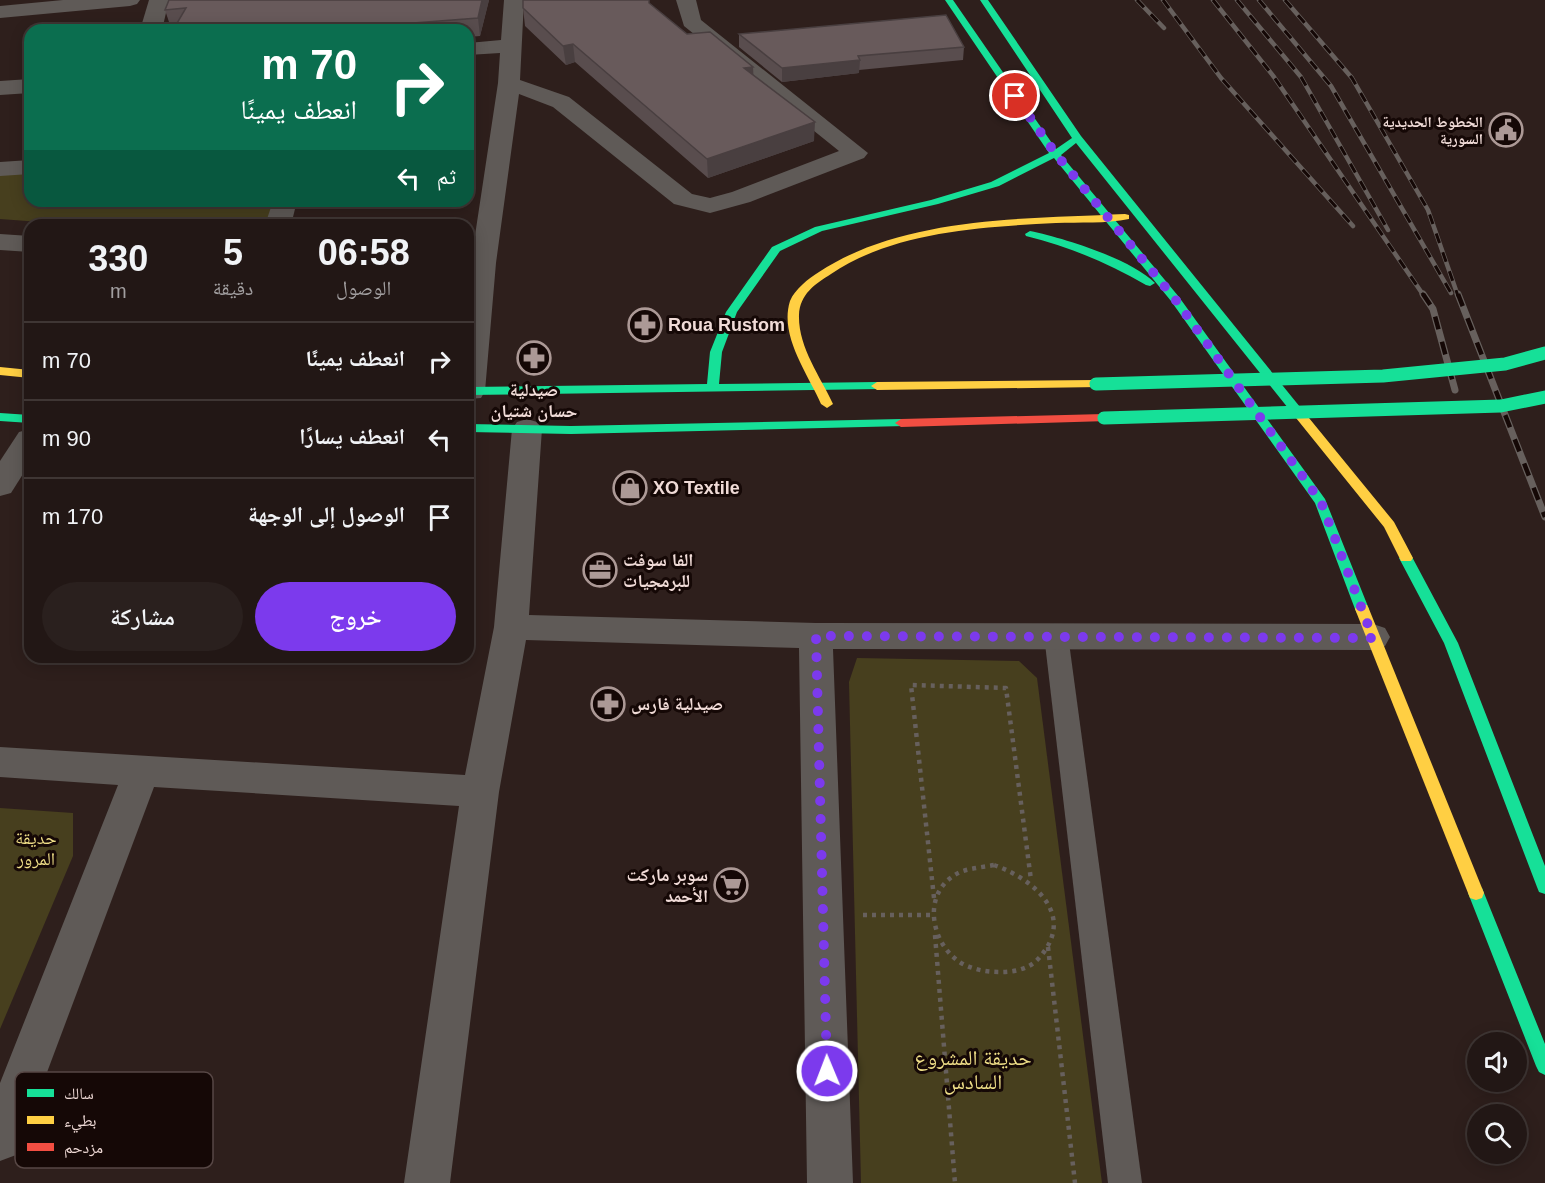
<!DOCTYPE html>
<html lang="ar">
<head>
<meta charset="utf-8">
<style>
	body { margin:0; font-family:Helvetica,"Noto Naskh Arabic",sans-serif; background:#2a201e; color:#f1f3f6; direction:rtl; height:100vh; display:flex; flex-direction:column; font-size:22px; white-space:nowrap }
	* { box-sizing:border-box; margin:0 }
	p { font-size:20px; color:#a29fa0 }
	.icon { flex:none; width:33px; height:33px; fill:none; stroke:currentColor; stroke-width:2; stroke-linecap:round; stroke-linejoin:round }
	.map { position:relative; flex:1; overflow:hidden; direction:ltr }
	.details { position:absolute; left:24px; top:219px; width:450px; height:444px; display:flex; flex-direction:column; background:#221715; border-radius:18px; box-shadow:0 3px 15px #0003,0 0 0 2px #3f3634; direction:rtl }
	.details>* { flex:none }
	.hud { position:absolute; left:24px; top:24px; width:450px; height:183px; border-radius:18px; box-shadow:0 3px 15px #0003,0 0 0 2px #3f3634; direction:rtl; background:#0b6e4f; color:#fff; overflow:hidden }
	.buttons { position:absolute; left:1467px; top:1032px; display:grid; gap:12px }
	.buttons a { display:grid; place-items:center; width:60px; height:60px; border-radius:50%; background:#221715; box-shadow:0 3px 15px #0003,0 0 0 2px #3f3634; font-size:30px }
	.pin { position:absolute; display:grid; place-items:center; width:51px; height:51px; color:#fff; margin:-26px; border:3px solid #fff; border-radius:50%; box-shadow:0 2px 6px #0007 }
	.me { position:absolute; width:66px; margin:-33px; rotate:359deg; stroke-linejoin:round; filter:drop-shadow(0 0 4px #0008) }
	.turn { display:flex; align-items:center; gap:21px; height:126px; padding:0 18px; font-size:27px }
	.turn .icon { width:78px; height:78px; stroke-width:2.5 }
	.turn b { display:block; font-size:42px; line-height:51px }
	.then { display:flex; align-items:center; height:57px; padding:0 18px; background:#0003; gap:12px; font-size:22px }
	.eta { display:flex; justify-content:space-evenly; align-items:center; height:102px; text-align:center }
	.eta b { font-size:36px; font-weight:600; line-height:42px }
	.button { display:flex; gap:12px; margin-top:auto; padding:12px 18px }
	.button a { flex:1; height:69px; border-radius:36px; background:#7c3aed; color:#fff; font-size:24px; font-weight:600; line-height:69px; text-align:center }
	.button a+a { background:#2a201e; color:#f1f3f6 }
	ul { padding:0; list-style:none }
	li { display:flex; align-items:center; gap:18px; height:78px; padding:0 18px; border-top:2px solid #3f3634 }
	li div { flex:1 }
	li b { display:block; font-size:22px }
	li em { font-style:normal }
	.map>svg:first-child { display:block }
	.green { fill:#473f1e }
	.lines { fill:none; stroke-linecap:round; stroke-linejoin:round }
	.path { stroke:#67605d; stroke-width:4.5; stroke-dasharray:4 5; stroke-linecap:butt }
	.lane { fill:#5f5a57; fill-rule:evenodd }
	.street { fill:#5f5a57; fill-rule:evenodd }
	.fast { fill:#16e098; fill-rule:evenodd }
	.slow { fill:#ffcf43; fill-rule:evenodd }
	.jam { fill:#f24e42; fill-rule:evenodd }
	.rail-far1-casing { stroke:#67605d; stroke-width:4.5 }
	.rail-casing { stroke:#67605d; stroke-width:7 }
	.rail-far1 { stroke:#150806; stroke-width:3; stroke-dasharray:10; stroke-linecap:butt }
	.rail { stroke:#150806; stroke-width:4.5; stroke-dasharray:13; stroke-linecap:butt }
	.fast-bridge { stroke:#16e098; stroke-width:13 }
	.wall { fill:#594d4e }
	.shaded-wall { fill:#493f40 }
	.building { fill:#685a5b; stroke:#493f40; stroke-width:1.5 }
	.route { stroke:#7c3aed; stroke-width:10; stroke-dasharray:0 18 }
	.labels { text-anchor:middle; dominant-baseline:central; stroke-width:6; stroke-linejoin:round; paint-order:stroke }
	.far-poi-label { font-size:15px; font-weight:bold; fill:#f0dbd7; stroke:#150806; text-anchor:end }
	.poi-label { font-size:18px; font-weight:bold; fill:#f0dbd7; stroke:#150806; text-anchor:start }
	.park-label { font-size:18px; fill:#efde87; stroke:#150806 }
	.near-park-label { font-size:21px; fill:#efde87; stroke:#150806 }
	.key { fill:#150806; stroke:#574745; stroke-width:1.5 }
	.key-label { font-size:16px; fill:#f0dbd7 }
</style>
</head>
<body>
<div class="map">
<svg width="1545" height="1183" viewBox="0 0 1545 1183">
	<rect width="100%" height="100%" fill="#2e1f1c"/>
	<g class="green">
		<path d="M30,173V201H273L266,225H81L0,219V175Z"/>
		<path d="M857,658L1019,661L1037,678L1102,1183H861L849,682Z"/>
		<path d="M0,808L73,813V856L0,1029Z"/>
	</g>
	<g class="lines">
		<g class="path">
			<path d="M994,865C1034,879 1078,916 1038,959C1029,969 1014,972 1001,972C987,972 974,970 961,963C928,942 921,887 963,871C972,868 984,867 994,865Z"/>
			<path d="M934,898L911,685L1006,688L1031,880"/>
			<path d="M863,915H932"/>
			<path d="M935,935L955,1183"/>
			<path d="M1048,947L1075,1183"/>
		</g>
		<path class="lane" d="M1056,626L1065,628L1068,635L1142,1183H1108L1044,635L1047,628Z"/>
		<g class="street">
			<path d="M63,0H140L137,4L130,6L0,18V6Z"/>
			<path d="M149,0H169L162,30H140Z"/>
			<path d="M504,0H524L520,80L569,97L692,194L710,198L732,192L839,151L684,26L676,0H696L701,20L868,153L864,158L750,202L710,213L674,204L553,107L519,94L496,263L485,391L481,398L468,399V282L498,83L500,53L468,55V43L501,40Z"/>
			<path d="M30,79V93L0,95V81Z"/>
			<path d="M30,160V174L0,176V162Z"/>
			<path d="M273,201H297L291,225H265Z"/>
			<path d="M0,234L30,236V252L0,250Z"/>
			<path d="M527,419L537,422L542,429L529,615L816,623L1373,624L1385,628L1390,637L1385,646L1373,650L833,649L853,1183H807L799,648L526,640L499,792L450,1183H404L459,806L154,787L16,1155L0,1161V1083L118,785L0,777V747L465,775L494,627L512,429L517,422Z"/>
			<path d="M30,429V463L11,493L0,496V461L19,432Z"/>
		</g>
		<g class="fast">
			<path d="M945,0H953L1056,149L1072,138L980,0H988L1081,136L1300,407L1302,410L1300,413H1292L1076,143L1061,155L1179,297L1325,499L1369,609L1367,613H1357L1355,609L1315,503L1171,301L1054,158L999,186L938,204L822,231L780,251L737,312L722,352L719,384L877,382L881,383L883,386L881,389L468,395V387L707,384L710,352L726,312L772,247L815,227L931,200L991,182L1049,153Z"/>
			<path d="M1030,231C1064,238 1131,259 1155,283L1150,286L1146,285C1108,263 1070,247 1026,236L1025,234Z"/>
			<path d="M0,413L30,415V423L0,421Z"/>
			<path d="M901,419L905,420L907,423L905,426L571,434L468,432V424L571,426Z"/>
			<path d="M1406,553L1411,555L1458,643L1545,866V894L1539,892L1537,887L1444,643L1399,558Z"/>
			<path d="M1476,886L1482,888L1484,893L1545,1044V1075L1539,1072L1536,1066L1468,893L1470,888Z"/>
		</g>
		<g class="slow">
			<path d="M1125,214L1129,215V219C1106,224 1079,222 1056,223C981,227 895,231 831,274C815,284 800,294 799,315C798,347 820,376 833,404L827,408L821,404C808,374 779,336 790,301C795,289 808,279 819,272C904,216 1026,219 1125,214Z"/>
			<path d="M0,367L30,370V378L0,375Z"/>
			<path d="M1096,380L1100,381L1102,384L1100,387L877,390L871,386L877,382Z"/>
			<path d="M1296,406L1300,407L1394,522L1413,558L1411,561H1401L1384,527L1292,413L1290,410Z"/>
			<path d="M1362,604L1367,605L1369,609L1484,893L1482,898L1476,900L1470,898L1468,893L1355,609L1357,605Z"/>
		</g>
		<path class="jam" d="M1104,414L1110,418L1108,421L901,427L895,423L901,419Z"/>
		<defs>
			<g id="rail-far1">
				<path d="M1137,0L1164,28"/>
				<path d="M1163,0L1221,78L1353,226"/>
				<path d="M1213,0L1274,77L1424,296"/>
				<path d="M1237,0L1301,77L1388,230"/>
				<path d="M1259,0L1331,86L1451,293"/>
				<path d="M1285,0L1352,78L1428,210L1458,296"/>
			</g>
			<g id="rail">
				<path d="M1423,294L1433,309L1455,390"/>
				<path d="M1458,294L1545,517"/>
			</g>
		</defs>
		<use href="#rail-far1" class="rail-far1-casing"/>
		<use href="#rail" class="rail-casing"/>
		<use href="#rail-far1" class="rail-far1"/>
		<use href="#rail" class="rail"/>
		<g class="fast-bridge">
			<path d="M1096,384L1383,376L1505,364L1545,353"/>
			<path d="M1104,418L1501,406L1545,397"/>
		</g>
	</g>
	<g class="wall">
		<path d="M169,0H489L480,36L468,37V30H173L175,27L171,28L165,10Z"/>
		<path d="M649,3L687,34L753,67V75L814,141L708,178L575,62L566,65L525,26L523,8Z"/>
		<path d="M739,34L964,47L963,60L859,70V73L782,82L739,47Z"/>
	</g>
	<g class="shaded-wall">
		<path d="M482,0H489L480,36L478,18Z"/>
		<path d="M573,44L575,62L566,65L563,46Z"/>
		<path d="M860,60L859,73L782,82V68Z"/>
		<path d="M753,67L754,85L744,68Z"/>
		<path d="M815,122L814,141L708,178L707,159Z"/>
	</g>
	<g class="building">
		<path d="M169,0H482L478,18L323,30H173L186,8L165,10Z"/>
		<path d="M523,0H649V3L687,34L710,32L753,67L744,68L815,122L707,159L573,44L563,46L523,8Z"/>
		<path d="M946,15L964,47L858,56L860,60L782,68L739,34Z"/>
	</g>
	<g class="lines">
		<path class="route" d="M827,1071L816,636L1373,638L1321,502L1175,299L1055,153L1015,96"/>
	</g>
	<defs>
		<symbol id="civic-ring" viewBox="-11 -11 22 22"><circle r="9.5" fill="#150806" stroke="#ac9996" stroke-width="1.5"/><path d="M-.6-6.5H3V-4.5H.6V-3L4-1V1h2V6H-6V1h2V-1L-.6-3ZM-1.2 2.5V6h2.4V2.5Z" fill="#ac9996"/></symbol>
		<symbol id="pharmacy-ring" viewBox="-11 -11 22 22"><circle r="9.5" fill="#150806" stroke="#ac9996" stroke-width="1.5"/><path d="M-2-6h4v4h4v4h-4v4h-4v-4h-4v-4h4Z" fill="#ac9996"/></symbol>
		<symbol id="shop-ring" viewBox="-11 -11 22 22"><circle r="9.5" fill="#150806" stroke="#ac9996" stroke-width="1.5"/><path d="M-5-2.5h2.3a2.7 3.5 0 0 1 5.4 0H5L5.5 6h-11ZM-1.5-2.5h3a1.5 2.3 0 0 0-3 0Z" fill="#ac9996"/></symbol>
		<symbol id="office-ring" viewBox="-11 -11 22 22"><circle r="9.5" fill="#150806" stroke="#ac9996" stroke-width="1.5"/><path d="M-6-3h4V-5.5h4V-3h4V5H-6ZM-1-4.5V-3h2v-1.5ZM-6 0V1H6V0Z" fill="#ac9996"/></symbol>
		<symbol id="supermarket-ring" viewBox="-11 -11 22 22"><circle r="9.5" fill="#150806" stroke="#ac9996" stroke-width="1.5"/><path d="M-6-5.5h2.5l.6 2H6L4.5 2H-2.5L-4.4-4H-6ZM-1.5 3.2a1.3 1.3 0 1 0 .1 0ZM3 3.2a1.3 1.3 0 1 0 .1 0Z" fill="#ac9996"/></symbol>
	</defs>
	<g fill-rule="evenodd">
		<use href="#civic-ring" x="1487" y="111" width="38" height="38"/>
		<use href="#pharmacy-ring" x="626" y="306" width="38" height="38"/>
		<use href="#pharmacy-ring" x="515" y="339" width="38" height="38"/>
		<use href="#shop-ring" x="611" y="469" width="38" height="38"/>
		<use href="#office-ring" x="581" y="551" width="38" height="38"/>
		<use href="#pharmacy-ring" x="589" y="685" width="38" height="38"/>
		<use href="#supermarket-ring" x="712" y="866" width="38" height="38"/>
	</g>
	<g class="labels">
		<g class="far-poi-label">
			<text x="1483" y="121">الخطوط الحديدية<tspan x="1483" dy="17">السورية</tspan></text>
		</g>
		<g class="poi-label">
			<text x="668" y="325">Roua Rustom</text>
			<text x="534" y="390" text-anchor="middle">صيدلية<tspan x="534" dy="21">حسان شتيان</tspan></text>
			<text x="653" y="488">XO Textile</text>
			<text x="623" y="560">الفا سوفت<tspan x="623" dy="21">للبرمجيات</tspan></text>
			<text x="631" y="704">صيدلية فارس</text>
			<text x="708" y="875" text-anchor="end">سوبر ماركت<tspan x="708" dy="21">الأحمد</tspan></text>
		</g>
		<g class="park-label">
			<text x="36" y="838">حديقة<tspan x="36" dy="21">المرور</tspan></text>
		</g>
		<g class="near-park-label">
			<text x="973" y="1057">حديقة المشروع<tspan x="973" dy="24">السادس</tspan></text>
		</g>
	</g>
	<rect x="15" y="1072" width="198" height="96" rx="9" class="key"/>
	<rect x="27" y="1089" width="27" height="8" fill="#16e098"/>
	<rect x="27" y="1116" width="27" height="8" fill="#ffcf43"/>
	<rect x="27" y="1143" width="27" height="8" fill="#f24e42"/>
	<g class="key-label">
		<text x="64" y="1099">سالك</text>
		<text x="64" y="1126">بطيء</text>
		<text x="64" y="1153">مزدحم</text>
	</g>
</svg>
<div class="buttons">
<a><svg class="icon" aria-label="sound" viewBox="0 0 24 24"><path d="M4 9h4l5-4v14l-5-4H4zM17 9q2 3 0 6"/></svg></a>
<a><svg class="icon" aria-label="search" viewBox="0 0 24 24"><circle cx="10" cy="10" r="6"/><path d="M15 15l6 6"/></svg></a>
</div>
<div class="pin" style="left:1015px;top:96px;background:#d93025"><svg class="icon" aria-label="arrive" viewBox="0 0 24 24"><path d="M6 21V4h12l-3 4 3 4H6"/></svg></div>
<svg class="me" style="left:827px;top:1071px" viewBox="-20 -20 40 40"><circle r="17" fill="#7c3aed" stroke="#fff" stroke-width="3"/><path d="M0-11L8 9 0 5-8 9z" fill="#fff"/></svg>
<div class="hud">
<div class="turn"><svg class="icon" aria-label="right" viewBox="0 0 24 24"><path d="M7 20v-9h11M14 6l5 5-5 5"/></svg><div><b>70 m</b>انعطف يمينًا</div></div>
<div class="then">ثم<svg class="icon" aria-label="left" viewBox="0 0 24 24"><path d="M17 20v-9H6M10 6l-5 5 5 5"/></svg></div>
</div>
<section class="details">
<div class="eta">
<div><b>06:58</b><p>الوصول</p></div>
<div><b>5</b><p>دقيقة</p></div>
<div><b>330</b><p>m</p></div>
</div>
<ul>
<li><svg class="icon" aria-label="right" viewBox="0 0 24 24"><path d="M7 20v-9h11M14 6l5 5-5 5"/></svg><div><b>انعطف يمينًا</b></div><em>70 m</em></li>
<li><svg class="icon" aria-label="left" viewBox="0 0 24 24"><path d="M17 20v-9H6M10 6l-5 5 5 5"/></svg><div><b>انعطف يسارًا</b></div><em>90 m</em></li>
<li><svg class="icon" aria-label="arrive" viewBox="0 0 24 24"><path d="M6 21V4h12l-3 4 3 4H6"/></svg><div><b>الوصول إلى الوجهة</b></div><em>170 m</em></li>
</ul>
<div class="button"><a>خروج</a><a>مشاركة</a></div>
</section>
</div>
</body>
</html>
